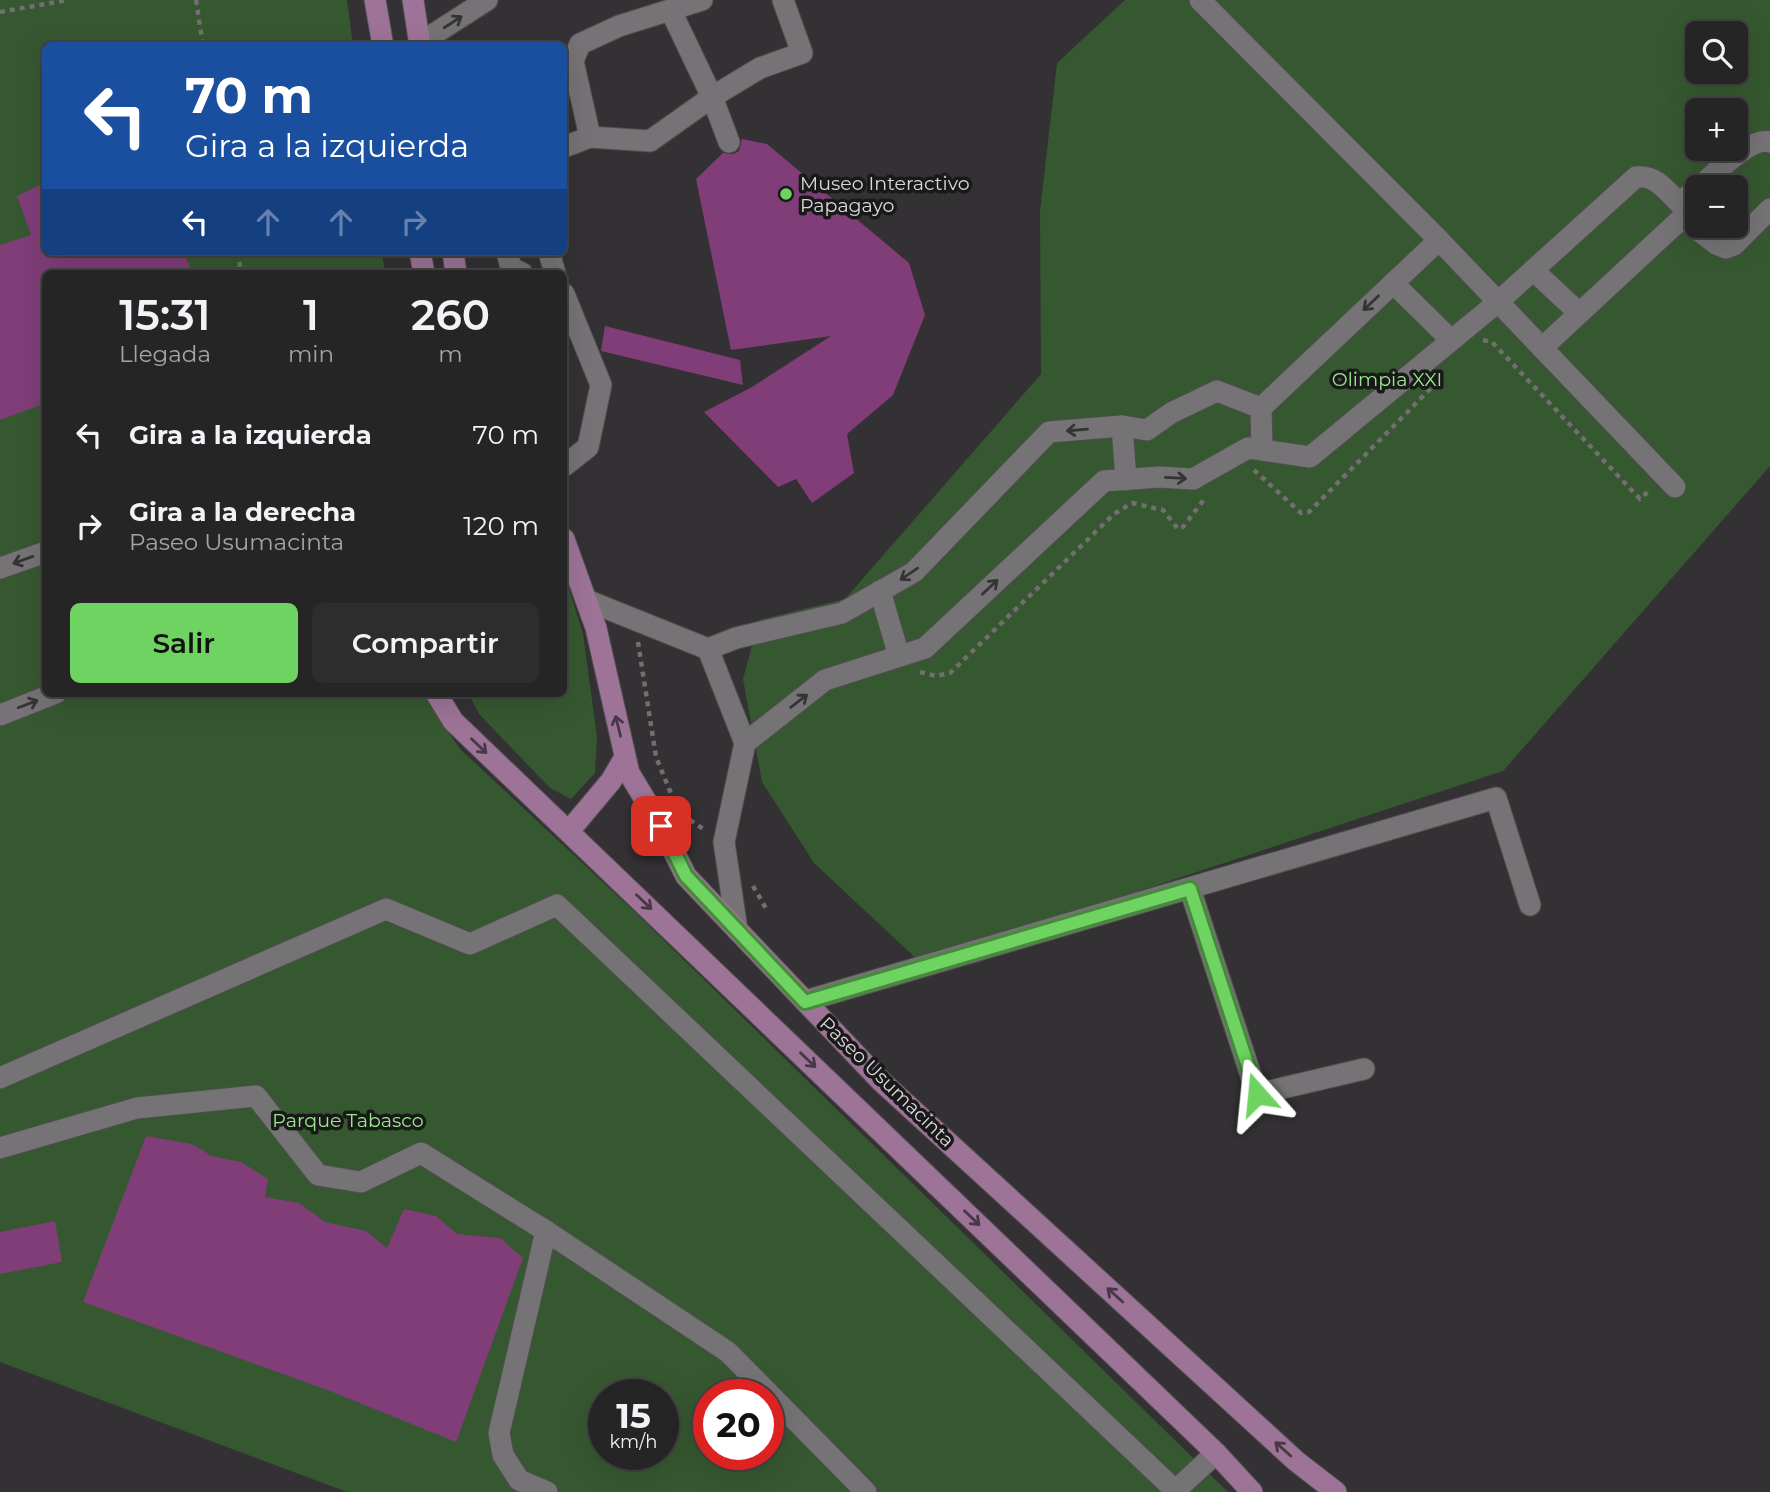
<!DOCTYPE html>
<html lang="es">
<head>
<meta charset="utf-8">
<style>
	body { margin:0; font-family:Montserrat,sans-serif; background:#2e2d2e; color:#f1f3f6; height:100vh; display:flex; flex-direction:column; font-size:26px; white-space:nowrap }
	* { box-sizing:border-box; margin:0 }
	p { font-size:23px; color:#a4a5a7 }
	.icon { flex:none; width:38px; height:38px; fill:none; stroke:currentColor; stroke-width:2; stroke-linecap:round; stroke-linejoin:round }
	.map { position:relative; flex:1; overflow:hidden }
	.panel { position:absolute; left:42px; top:270px; width:525px; height:427px; display:flex; flex-direction:column; background:#262526; border-radius:10px; box-shadow:0 7px 28px #0002,0 0 0 2px #424243 }
	.panel>* { flex:none }
	.guide { position:absolute; left:42px; top:42px; width:525px; height:214px; border-radius:10px; box-shadow:0 7px 28px #0002,0 0 0 2px #424243; background:#1a4fa0; color:#fff; overflow:hidden }
	.buttons { position:absolute; left:1685px; top:21px; display:grid; gap:14px }
	.buttons a { display:grid; place-items:center; width:63px; height:63px; border-radius:10px; background:#262526; box-shadow:0 7px 28px #0002,0 0 0 2px #424243; font-size:35px }
	.speed { position:absolute; left:588px; top:1379px; display:flex; gap:14px; font-size:35px; font-weight:700; text-align:center }
	.speed>* { display:grid; place-content:center; width:91px; height:91px; border-radius:50%; background:#262526; box-shadow:0 7px 28px #0002,0 0 0 2px #424243; line-height:1 }
	.speed small { font-size:18px; font-weight:400 }
	.speed .limit { border:10px solid #d22; background:#fff; color:#111 }
	.pin { position:absolute; display:grid; place-items:center; width:60px; height:60px; color:#fff; margin:-30px; border-radius:14px; box-shadow:0 4px 10px #0006 }
	.me { position:absolute; width:77px; margin:-38px; rotate:342deg; stroke-linejoin:round; filter:drop-shadow(0 0 5px #0008) }
	.turn { display:flex; align-items:center; gap:24px; height:147px; padding:0 28px; font-size:32px }
	.turn .icon { width:91px; height:91px; stroke-width:2.5 }
	.turn b { display:block; font-size:49px; line-height:60px }
	.lanes { display:flex; align-items:center; height:66px; padding:0 28px; background:#0003; justify-content:center; gap:35px; direction:ltr }
	.lanes .off { opacity:.35 }
	.eta { display:flex; justify-content:space-evenly; align-items:center; height:119px; text-align:center }
	.eta b { font-size:42px; font-weight:600; line-height:49px }
	.cta { display:flex; gap:14px; margin-top:auto; padding:14px 28px }
	.cta a { flex:1; height:80px; border-radius:10px; background:#6ed360; color:#111; font-size:28px; font-weight:600; line-height:80px; text-align:center }
	.cta a+a { background:#2e2d2e; color:#f1f3f6 }
	ul { padding:0; list-style:none }
	li { display:flex; align-items:center; gap:21px; height:91px; padding:0 28px }
	li div { flex:1 }
	li b { display:block; font-size:26px }
	li em { font-style:normal }
	.map>svg:first-child { display:block }
	.green { fill:#365830; fill-rule:evenodd }
	.building { fill:#803d78 }
	.lines { fill:none; stroke-linecap:round; stroke-linejoin:round }
	.minor-casing { stroke:#504e4f; stroke-width:23 }
	.major-casing { stroke:#504e4f; stroke-width:23 }
	.path { stroke:#716f70; stroke-width:4.5; stroke-dasharray:5 5; stroke-linecap:butt }
	.minor { stroke:#757375; stroke-width:21 }
	.major { stroke:#9d7397; stroke-width:21 }
	.oneway { stroke:#353435 }
	.oneway2 { stroke:#483846 }
	.route-casing { stroke:#48893e; stroke-width:18 }
	.route { stroke:#6ed360; stroke-width:12 }
	.poi-dot { fill:#6ed360; stroke:#1a191a; stroke-width:2.5 }
	.labels { text-anchor:middle; dominant-baseline:central; stroke-width:7; stroke-linejoin:round; paint-order:stroke }
	.poi-label { font-size:19px; fill:#dad8d9; stroke:#1a191a; text-anchor:start }
	.park-label { font-size:19px; fill:#96e989; stroke:#1a191a }
	.street-label { font-size:19px; fill:#dad8d9; stroke:#1a191a }
</style>
</head>
<body>
<div class="map">
<svg width="1770" height="1492" viewBox="0 0 1770 1492">
	<rect width="100%" height="100%" fill="#333133"/>
	<g class="green">
		<path d="M0,0H347L353,45L46,46V252H382L385,273H46V693H422L460,749L635,912L1228,1492H347L0,1362ZM604,1395H663V1454H604ZM709,1395H768V1454H709Z"/>
		<path d="M1125,0H1770V466L1503,771L921,963L814,863L762,782L743,679L759,620L845,599L1041,374L1040,211L1057,63ZM1698,33H1736V72H1698ZM1698,110H1736V149H1698ZM1698,187H1736V226H1698Z"/>
		<path d="M564,572L583,634L597,737L595,773L571,799L550,788L479,714L468,693H564Z"/>
	</g>
	<g class="building">
		<path d="M742,139L767,144L909,263L925,315L893,395L847,434L854,473L812,503L796,479L778,487L704,412L752,387L831,336L731,350L696,179L723,153L733,154L739,151Z"/>
		<path d="M46,182V252H184L192,273H46V403L0,420V245L31,235L17,196Z"/>
		<path d="M605,326L740,360L743,385L601,351Z"/>
		<path d="M146,1136L192,1144L212,1156L241,1162L268,1179L265,1197L299,1203L325,1222L366,1231L387,1248L404,1209L436,1216L457,1234L500,1238L523,1258L456,1442L330,1391L83,1302Z"/>
		<path d="M55,1221L62,1262L0,1274V1232Z"/>
	</g>
	<g class="lines">
		<defs>
			<g id="minor">
				<path d="M702,0L619,26L580,44L573,61L590,137L650,141L712,97L760,68L802,53L783,0"/>
				<path d="M1200,0L1439,240L1675,487"/>
				<path d="M671,11L712,97L729,142"/>
				<path d="M420,43L487,0"/>
				<path d="M564,147L590,137"/>
				<path d="M1699,187C1713,175 1751,136 1770,142"/>
				<path d="M507,252L511,268L522,273"/>
				<path d="M549,252L555,273"/>
				<path d="M1533,270L1579,313"/>
				<path d="M1393,283L1450,339"/>
				<path d="M564,294L601,385L588,447L564,466"/>
				<path d="M1542,348L1682,218L1716,244L1726,248L1734,245L1770,209"/>
				<path d="M1261,408L1262,450"/>
				<path d="M1122,426L1126,480"/>
				<path d="M0,568L46,552"/>
				<path d="M880,591L899,656"/>
				<path d="M586,600L708,649L745,743L724,842L737,930"/>
				<path d="M708,649L736,638L842,613L914,572L1049,432L1122,426L1147,430L1171,413L1217,391L1261,408L1439,240"/>
				<path d="M0,715L56,693"/>
				<path d="M745,743L825,680L925,648L1104,481L1159,477L1193,479L1248,448L1310,457L1498,302L1636,177C1656,175 1666,190 1679,203L1698,188"/>
				<path d="M1190,889L1257,1094L1364,1069"/>
				<path d="M805,1001L1496,798L1530,905"/>
				<path d="M0,1078L386,909L470,944L557,905L1177,1492"/>
				<path d="M0,1148L137,1108L256,1096L318,1175L361,1182L421,1153L546,1231L499,1433L503,1455L519,1480L547,1492"/>
				<path d="M546,1231L728,1352L866,1492"/>
				<path d="M1174,1492L1216,1453"/>
			</g>
			<g id="major">
				<path d="M375,0L383,46"/>
				<path d="M413,0L420,46"/>
				<path d="M420,252L424,273"/>
				<path d="M453,252L456,273"/>
				<path d="M564,539L596,628L629,773L661,826L686,876L881,1081L1296,1461L1336,1492"/>
				<path d="M436,693L453,721L1216,1453L1252,1492"/>
				<path d="M569,831L611,781L625,757"/>
			</g>
		</defs>
		<use href="#minor" class="minor-casing"/>
		<use href="#major" class="major-casing"/>
		<g class="path">
			<path d="M196,0L203,46"/>
			<path d="M0,12L68,0"/>
			<path d="M238,252L241,273"/>
			<path d="M1483,340L1492,342L1640,499L1651,489"/>
			<path d="M1254,470L1301,513L1309,512L1432,387"/>
			<path d="M638,642L656,757L679,813L705,830"/>
			<path d="M920,672L936,676L950,673L1114,514L1132,503L1163,510L1178,529L1183,527L1206,497"/>
			<path d="M753,886L767,910"/>
		</g>
		<use href="#minor" class="minor"/>
		<use href="#major" class="major"/>
	</g>
	<defs><path id="oneway-shaft" d="M-6 0H5M1.5-3L5.5 0L1.5 3" fill="none" stroke-width="1.6" stroke-linecap="round" stroke-linejoin="round" transform="scale(1.75)"/></defs>
	<g class="oneway">
		<use href="#oneway-shaft" transform="translate(453 22) rotate(-33)"/>
		<use href="#oneway-shaft" transform="translate(1371 303) rotate(137)"/>
		<use href="#oneway-shaft" transform="translate(1077 430) rotate(175)"/>
		<use href="#oneway-shaft" transform="translate(1176 478) rotate(3)"/>
		<use href="#oneway-shaft" transform="translate(23 560) rotate(160)"/>
		<use href="#oneway-shaft" transform="translate(909 574) rotate(146)"/>
		<use href="#oneway-shaft" transform="translate(990 587) rotate(-43)"/>
		<use href="#oneway-shaft" transform="translate(799 701) rotate(-38)"/>
		<use href="#oneway-shaft" transform="translate(28 704) rotate(-21)"/>
	</g>
	<g class="oneway2">
		<use href="#oneway-shaft" transform="translate(618 726) rotate(-104)"/>
		<use href="#oneway-shaft" transform="translate(479 746) rotate(44)"/>
		<use href="#oneway-shaft" transform="translate(644 902) rotate(44)"/>
		<use href="#oneway-shaft" transform="translate(808 1060) rotate(44)"/>
		<use href="#oneway-shaft" transform="translate(972 1218) rotate(44)"/>
		<use href="#oneway-shaft" transform="translate(1115 1295) rotate(-138)"/>
		<use href="#oneway-shaft" transform="translate(1283 1449) rotate(-138)"/>
	</g>
	<g class="lines">
		<defs>
			<path id="route" d="M661,826L686,876L805,1002L1190,889L1257,1094"/>
		</defs>
		<use href="#route" class="route-casing"/>
		<use href="#route" class="route"/>
	</g>
	<circle class="poi-dot" cx="786" cy="194" r="7"/>
	<g class="labels">
		<g class="poi-label">
			<text x="800" y="183">Museo Interactivo<tspan x="800" dy="22">Papagayo</tspan></text>
		</g>
		<g class="park-label">
			<text x="1387" y="379">Olimpia XXI</text>
			<text x="348" y="1120">Parque Tabasco</text>
		</g>
		<g class="street-label">
			<text transform="translate(887 1082) rotate(44)">Paseo Usumacinta</text>
		</g>
	</g>
</svg>
<div class="buttons">
<a><svg class="icon" aria-label="search" viewBox="0 0 24 24"><circle cx="10" cy="10" r="6"/><path d="M15 15l6 6"/></svg></a>
<a>+</a>
<a>−</a>
</div>
<div class="speed"><div>15<small>km/h</small></div><div class="limit">20</div></div>
<div class="pin" style="left:661px;top:826px;background:#d93025"><svg class="icon" aria-label="arrive" viewBox="0 0 24 24"><path d="M6 21V4h12l-3 4 3 4H6"/></svg></div>
<svg class="me" style="left:1257px;top:1094px" viewBox="-20 -20 40 40"><path d="M0-17L14 15 0 8-14 15z" fill="#6ed360" stroke="#fff" stroke-width="4"/></svg>
<div class="guide">
<div class="turn"><svg class="icon" aria-label="left" viewBox="0 0 24 24"><path d="M17 20v-9H6M10 6l-5 5 5 5"/></svg><div><b>70 m</b>Gira a la izquierda</div></div>
<div class="lanes"><svg class="icon" aria-label="left" viewBox="0 0 24 24"><path d="M17 20v-9H6M10 6l-5 5 5 5"/></svg><svg class="icon off" aria-label="ahead" viewBox="0 0 24 24"><path d="M12 20V5M6 11l6-6 6 6"/></svg><svg class="icon off" aria-label="ahead" viewBox="0 0 24 24"><path d="M12 20V5M6 11l6-6 6 6"/></svg><svg class="icon off" aria-label="right" viewBox="0 0 24 24"><path d="M7 20v-9h11M14 6l5 5-5 5"/></svg></div>
</div>
<section class="panel">
<div class="eta">
<div><b>15:31</b><p>Llegada</p></div>
<div><b>1</b><p>min</p></div>
<div><b>260</b><p>m</p></div>
</div>
<ul>
<li><svg class="icon" aria-label="left" viewBox="0 0 24 24"><path d="M17 20v-9H6M10 6l-5 5 5 5"/></svg><div><b>Gira a la izquierda</b></div><em>70 m</em></li>
<li><svg class="icon" aria-label="right" viewBox="0 0 24 24"><path d="M7 20v-9h11M14 6l5 5-5 5"/></svg><div><b>Gira a la derecha</b><p>Paseo Usumacinta</p></div><em>120 m</em></li>
</ul>
<div class="cta"><a>Salir</a><a>Compartir</a></div>
</section>
</div>
</body>
</html>
